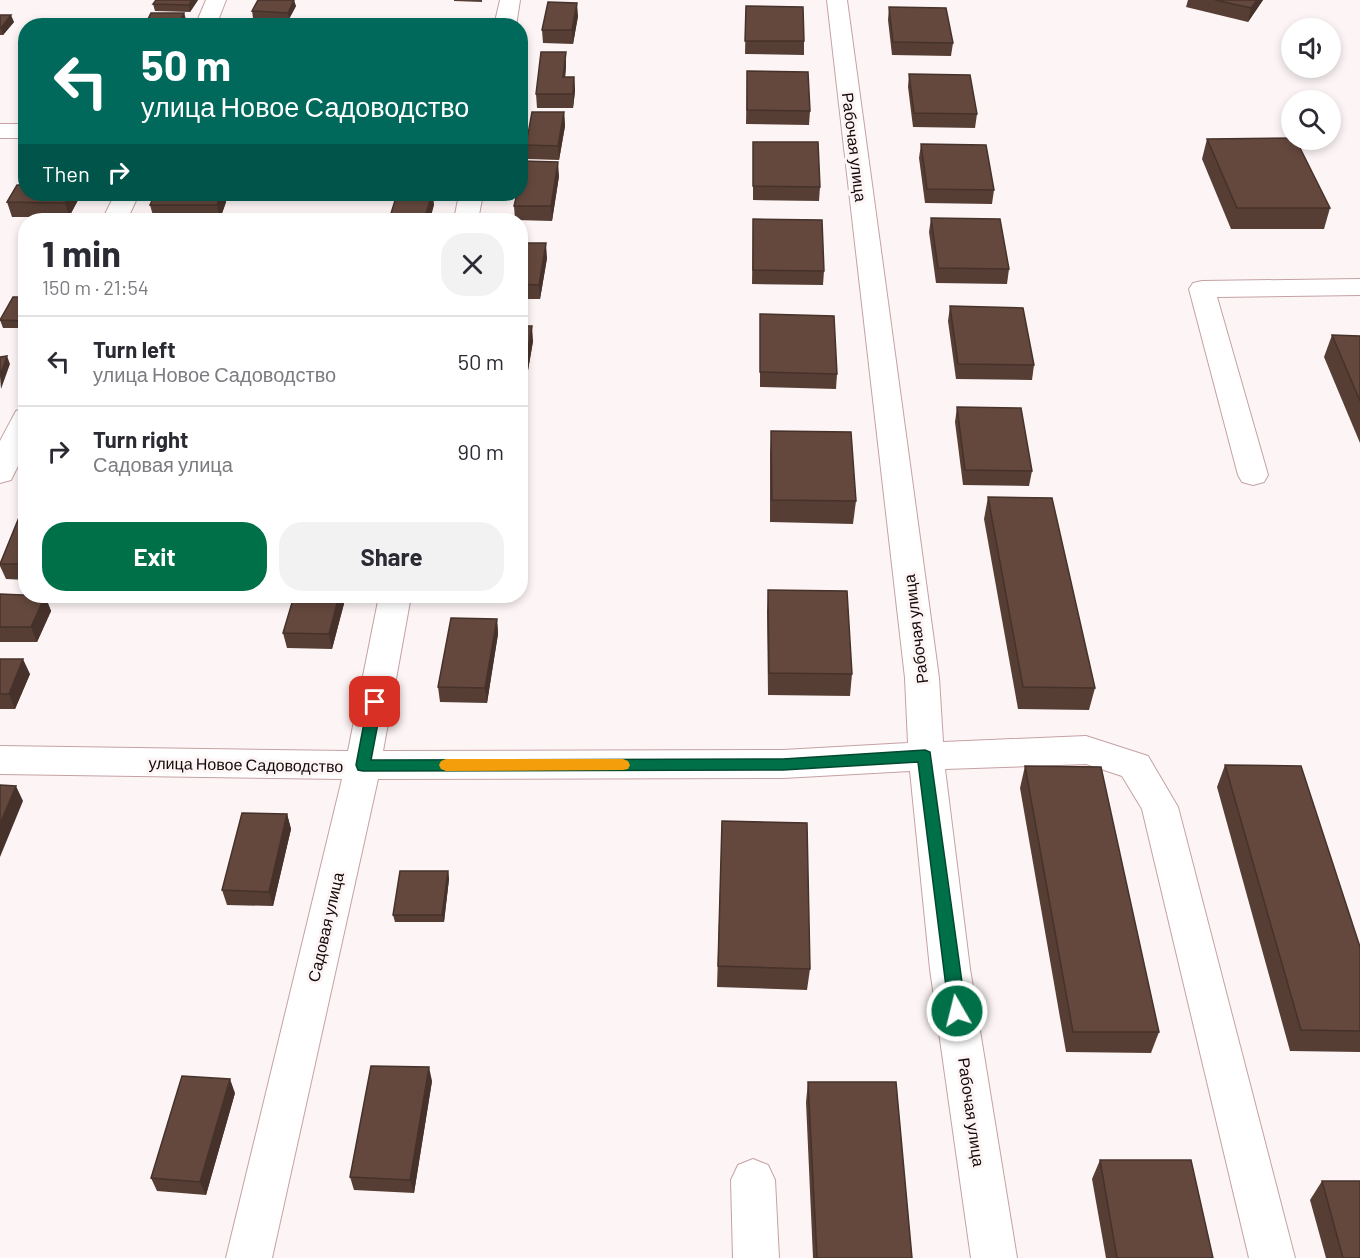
<!DOCTYPE html>
<html lang="en">
<head>
<meta charset="utf-8">
<style>
	body { margin:0; font-family:Barlow,sans-serif; background:#f2f2f3; color:#2b2b33; height:100vh; display:flex; flex-direction:column; font-size:22px; white-space:nowrap }
	* { box-sizing:border-box; margin:0 }
	p { font-size:20px; color:#7c7c81 }
	.icon { flex:none; width:33px; height:33px; fill:none; stroke:currentColor; stroke-width:2; stroke-linecap:round; stroke-linejoin:round }
	.map { position:relative; flex:1; overflow:hidden }
	.panel { position:absolute; left:18px; top:213px; width:510px; height:390px; display:flex; flex-direction:column; background:#fff; border-radius:24px; box-shadow:0 3px 9px #0003 }
	.panel>* { flex:none }
	.banner { position:absolute; left:18px; top:18px; width:510px; height:183px; border-radius:24px; box-shadow:0 3px 9px #0003; background:#00695c; color:#fff; overflow:hidden }
	.fabs { position:absolute; left:1281px; top:18px; display:grid; gap:12px }
	.fabs a { display:grid; place-items:center; width:60px; height:60px; border-radius:50%; background:#fff; box-shadow:0 3px 9px #0003; font-size:30px }
	.pin { position:absolute; display:grid; place-items:center; width:51px; height:51px; color:#fff; margin:-26px; border-radius:12px; box-shadow:0 3px 9px #0006 }
	.me { position:absolute; width:66px; margin:-33px; rotate:352deg; stroke-linejoin:round; filter:drop-shadow(0 0 4px #0008) }
	.turn { display:flex; align-items:center; gap:21px; height:126px; padding:0 24px; font-size:27px }
	.turn .icon { width:78px; height:78px; stroke-width:2.5 }
	.turn b { display:block; font-size:42px; line-height:51px }
	.then { display:flex; align-items:center; height:57px; padding:0 24px; background:#0003; gap:12px; font-size:22px }
	.round { display:grid; place-items:center; flex:none; width:63px; height:63px; border-radius:24px; background:#f2f2f3 }
	.summary { display:flex; align-items:center; justify-content:space-between; height:102px; padding:0 24px }
	h1 { font-size:36px; font-weight:700; line-height:45px }
	.action { display:flex; gap:12px; margin-top:auto; padding:12px 24px }
	.action a { flex:1; height:69px; border-radius:24px; background:#007049; color:#fff; font-size:24px; font-weight:700; line-height:69px; text-align:center }
	.action a+a { background:#f2f2f3; color:#2b2b33 }
	ul { padding:0; list-style:none }
	li { display:flex; align-items:center; gap:18px; height:90px; padding:0 24px; border-top:2px solid #e1e1e2 }
	li div { flex:1 }
	li b { display:block; font-size:22px }
	li em { font-style:normal }
	.map>svg:first-child { display:block }
	.lines { fill:none; stroke-linecap:round; stroke-linejoin:round }
	.minor-casing { stroke:#c5a1a4; stroke-width:2 }
	.minor { fill:#fff; fill-rule:evenodd }
	.wall { fill:#563e34 }
	.shaded-wall { fill:#46322b }
	.building { fill:#64483d; stroke:#46322b; stroke-width:1.5 }
	.route { fill:#007049; stroke:#00492f; stroke-width:1.5 }
	.slow { fill:#f59e0b }
	.labels { text-anchor:middle; dominant-baseline:central; stroke-width:6; stroke-linejoin:round; paint-order:stroke }
	.street-label { font-size:16px; fill:#160a0b; stroke:#fdf5f5 }
</style>
</head>
<body>
<div class="map">
<svg width="1360" height="1258" viewBox="0 0 1360 1258">
	<rect width="100%" height="100%" fill="#fdf5f5"/>
	<g class="lines">
		<defs>
			<g id="minor">
				<path d="M206,0H226L216,26H195Z"/>
				<path d="M500,0H520L516,26H494Z"/>
				<path d="M827,0H847L939,678L943,742L1086,736L1148,756L1178,807L1295,1258H1249L1142,809L1122,776L1086,764L945,769L970,969L1017,1258H971L930,969L910,771L783,778L378,779L272,1258H226L342,779L0,774V746L348,751L379,596H411L383,751L783,750L908,743L905,678Z"/>
				<rect x="0" y="124" width="26" height="14"/>
				<path d="M115,194H139L127,220H102Z"/>
				<path d="M459,194H483L478,220H454Z"/>
				<path d="M1360,279V295L1217,297L1268,475L1264,482L1253,485L1242,482L1238,475L1189,289L1193,283L1202,281Z"/>
				<path d="M26,408V450L11,480L0,483V441L16,411Z"/>
				<path d="M753,1159L768,1165L775,1180L779,1258H733L731,1180L738,1165Z"/>
			</g>
		</defs>
		<use href="#minor" class="minor-casing"/>
		<use href="#minor" class="minor"/>
	</g>
	<g class="wall">
		<path d="M198,0L190,12L155,11L153,4Z"/>
		<path d="M454,0H482V2L454,1Z"/>
		<path d="M1188,0H1263L1248,22L1186,7Z"/>
		<path d="M296,6L289,19L253,18L252,11Z"/>
		<path d="M746,6L804,41V55L745,54Z"/>
		<path d="M889,7L953,43L951,56L892,55L888,20Z"/>
		<path d="M184,13L186,20L183,26H146V23Z"/>
		<path d="M0,15L14,22L3,35H0Z"/>
		<path d="M578,16L573,44L543,43L542,30Z"/>
		<path d="M566,66L565,77H574L575,91L573,108H537L536,94Z"/>
		<path d="M747,71L810,111L809,125L746,124Z"/>
		<path d="M909,74L977,114L975,128L913,127L908,87Z"/>
		<path d="M564,112L565,126L559,160L527,159L526,145Z"/>
		<path d="M1207,139L1330,208L1324,229H1231L1202,159Z"/>
		<path d="M753,142L820,187L819,201L753,200Z"/>
		<path d="M921,144L994,190L992,204L925,203L919,158Z"/>
		<path d="M559,176L552,221L515,220L514,206Z"/>
		<path d="M155,194H225L226,202L220,219H154L150,205Z"/>
		<path d="M78,200L69,217H12L7,202Z"/>
		<path d="M931,218L1009,269L1007,284L936,283L929,232Z"/>
		<path d="M753,219L824,271L823,285L752,284Z"/>
		<path d="M520,243L547,258L540,299H520Z"/>
		<path d="M26,297V328H3L0,320Z"/>
		<path d="M950,306L1034,365L1032,380L956,379L948,321Z"/>
		<path d="M760,314L837,374L836,389L760,387Z"/>
		<path d="M520,326L533,341L525,388H520Z"/>
		<path d="M1332,335L1360,336V443L1324,357Z"/>
		<path d="M957,407L1032,471L1029,486L963,485L955,422Z"/>
		<path d="M771,431L856,501L853,524L770,522V453Z"/>
		<path d="M988,497L1095,688L1089,710L1018,709L984,519Z"/>
		<path d="M26,515V580L6,579L0,566V563Z"/>
		<path d="M768,590L852,674L850,696L768,695L767,612Z"/>
		<path d="M0,594L45,596L51,611L37,642H0Z"/>
		<path d="M294,596H346L332,649L287,648L283,633Z"/>
		<path d="M497,619L498,634L487,703L440,702L438,687Z"/>
		<path d="M0,659L30,674L15,709H0Z"/>
		<path d="M1225,765L1360,947V1052L1290,1051L1217,787Z"/>
		<path d="M1025,766L1159,1032L1151,1053L1066,1052L1020,788Z"/>
		<path d="M287,814L291,829L273,906L227,905L222,890Z"/>
		<path d="M722,821L810,969L807,990L717,987Z"/>
		<path d="M448,871L449,879L444,922H395L393,915Z"/>
		<path d="M432,1081L414,1193L354,1190L350,1177Z"/>
		<path d="M808,1082L912,1258H813L806,1102Z"/>
		<path d="M235,1093L206,1195L157,1191L151,1178Z"/>
		<path d="M1100,1160L1213,1258H1106L1092,1179Z"/>
		<path d="M1322,1181L1360,1258H1326L1310,1200Z"/>
	</g>
	<g class="shaded-wall">
		<path d="M192,0H198L190,12L189,5Z"/>
		<path d="M294,0L296,6L289,19L288,13Z"/>
		<path d="M1257,0H1263L1248,22L1251,8Z"/>
		<path d="M577,3L578,16L573,44L572,30Z"/>
		<path d="M184,13L186,20L183,26H179V24Z"/>
		<path d="M11,15L14,22L3,35L1,28Z"/>
		<path d="M566,52V66L564,91L563,77Z"/>
		<path d="M574,77L575,91L573,108V94Z"/>
		<path d="M564,112L565,126L559,160L558,146Z"/>
		<path d="M558,162L559,176L552,221L551,206Z"/>
		<path d="M70,194H76L78,200L69,217L65,203Z"/>
		<path d="M221,194H225L226,202L220,219L217,205Z"/>
		<path d="M432,194H433L434,205L430,220H424Z"/>
		<path d="M546,243L547,258L540,299L539,285Z"/>
		<path d="M532,326L533,341L525,388L524,373Z"/>
		<path d="M7,356L10,364L1,389L0,376Z"/>
		<path d="M520,415L522,428L520,435Z"/>
		<path d="M45,596L51,611L37,642L31,627Z"/>
		<path d="M339,596H346L332,649L329,634Z"/>
		<path d="M497,619L498,634L487,703L485,688Z"/>
		<path d="M23,659L30,674L15,709L9,694Z"/>
		<path d="M16,786L23,801L0,857V824Z"/>
		<path d="M287,814L291,829L273,906L269,892Z"/>
		<path d="M448,871L449,879L444,922L442,915Z"/>
		<path d="M429,1067L432,1081L414,1193L410,1180Z"/>
		<path d="M230,1079L235,1093L206,1195L200,1182Z"/>
	</g>
	<g class="building">
		<path d="M156,0H192L189,5L153,4Z"/>
		<path d="M258,0H294L288,13L252,11Z"/>
		<path d="M1215,0H1257L1251,8Z"/>
		<path d="M548,2L577,3L572,30H542Z"/>
		<path d="M746,6L803,7L804,41H745Z"/>
		<path d="M889,7L946,8L953,43L893,42Z"/>
		<path d="M151,13H184L179,24L146,23Z"/>
		<path d="M0,15H11L1,28H0Z"/>
		<path d="M541,52H566L563,77H574L573,94H536Z"/>
		<path d="M747,71L808,72L810,111L747,110Z"/>
		<path d="M909,74L970,75L977,114L914,113Z"/>
		<path d="M532,112H564L558,146L526,145Z"/>
		<path d="M1292,138V140H1296L1330,208H1237L1207,139Z"/>
		<path d="M753,142H818L820,187L753,186Z"/>
		<path d="M921,144L986,145L994,190L927,189Z"/>
		<path d="M523,161L558,162L551,206H514L517,194H520V174Z"/>
		<path d="M17,185H26V194H70L65,203L7,202Z"/>
		<path d="M155,194H221L217,205H150Z"/>
		<path d="M397,194H432L424,220H389Z"/>
		<path d="M931,218L1000,219L1009,269L938,268Z"/>
		<path d="M753,219L822,220L824,271L753,270Z"/>
		<path d="M520,243H546L539,285L520,284Z"/>
		<path d="M13,297H26V321L0,320Z"/>
		<path d="M950,306L1023,308L1034,365L958,364Z"/>
		<path d="M760,314L834,316L837,374L760,372Z"/>
		<path d="M520,326H532L524,373H520Z"/>
		<path d="M1332,335L1360,336V401Z"/>
		<path d="M7,356L0,376V357Z"/>
		<path d="M957,407L1021,408L1032,471L965,470Z"/>
		<path d="M771,431L851,432L856,501L772,500Z"/>
		<path d="M988,497L1052,498L1095,688L1023,687Z"/>
		<path d="M20,515H26V564H0Z"/>
		<path d="M768,590L847,591L852,674L769,673Z"/>
		<path d="M0,594L45,596L31,627H0Z"/>
		<path d="M294,596H339L329,634L283,633Z"/>
		<path d="M451,618L497,619L485,688L438,687Z"/>
		<path d="M0,659H23L9,694H0Z"/>
		<path d="M1225,765L1301,766L1360,947V1031L1301,1030Z"/>
		<path d="M1025,766L1101,767L1159,1032H1073Z"/>
		<path d="M0,785L16,786L0,824Z"/>
		<path d="M242,813L287,814L269,892L222,890Z"/>
		<path d="M722,821L807,823L810,969L718,966Z"/>
		<path d="M400,871H448L442,915H393Z"/>
		<path d="M371,1066L429,1067L410,1180L350,1177Z"/>
		<path d="M182,1076L230,1079L200,1182L151,1178Z"/>
		<path d="M808,1082H896L912,1258H817Z"/>
		<path d="M1100,1160H1191L1213,1258H1117Z"/>
		<path d="M1322,1181H1360V1258H1343Z"/>
	</g>
	<path class="route" d="M375,696L382,702L371,760L783,759L925,750L930,752L966,1011L963,1017L957,1019L952,1017L949,1011L918,762L783,770L363,771L358,770L356,765L368,702Z"/>
	<path class="slow" d="M446,759H623L628,761L630,765L628,769L623,770L446,771L441,769L439,765L441,761Z"/>
	<g class="labels">
		<g class="street-label">
			<text transform="translate(855 147) rotate(83)">Рабочая улица</text>
			<text transform="translate(915 629) rotate(-97)">Рабочая улица</text>
			<text transform="translate(246 764) rotate(1)">улица Новое Садоводство</text>
			<text transform="translate(325 927) rotate(-77)">Садовая улица</text>
			<text transform="translate(972 1112) rotate(82)">Рабочая улица</text>
		</g>
	</g>
</svg>
<div class="fabs">
<a><svg class="icon" aria-label="sound" viewBox="0 0 24 24"><path d="M4 9h4l5-4v14l-5-4H4zM17 9q2 3 0 6"/></svg></a>
<a><svg class="icon" aria-label="search" viewBox="0 0 24 24"><circle cx="10" cy="10" r="6"/><path d="M15 15l6 6"/></svg></a>
</div>
<div class="pin" style="left:375px;top:702px;background:#d93025"><svg class="icon" aria-label="arrive" viewBox="0 0 24 24"><path d="M6 21V4h12l-3 4 3 4H6"/></svg></div>
<svg class="me" style="left:957px;top:1011px" viewBox="-20 -20 40 40"><circle r="17" fill="#007049" stroke="#fff" stroke-width="3"/><path d="M0-11L8 9 0 5-8 9z" fill="#fff"/></svg>
<div class="banner">
<div class="turn"><svg class="icon" aria-label="left" viewBox="0 0 24 24"><path d="M17 20v-9H6M10 6l-5 5 5 5"/></svg><div><b>50 m</b>улица Новое Садоводство</div></div>
<div class="then">Then<svg class="icon" aria-label="right" viewBox="0 0 24 24"><path d="M7 20v-9h11M14 6l5 5-5 5"/></svg></div>
</div>
<section class="panel">
<div class="summary"><div><h1>1 min</h1><p>150 m · 21:54</p></div><a class="round"><svg class="icon" aria-label="close" viewBox="0 0 24 24"><path d="M6 6l12 12M18 6L6 18"/></svg></a></div>
<ul>
<li><svg class="icon" aria-label="left" viewBox="0 0 24 24"><path d="M17 20v-9H6M10 6l-5 5 5 5"/></svg><div><b>Turn left</b><p>улица Новое Садоводство</p></div><em>50 m</em></li>
<li><svg class="icon" aria-label="right" viewBox="0 0 24 24"><path d="M7 20v-9h11M14 6l5 5-5 5"/></svg><div><b>Turn right</b><p>Садовая улица</p></div><em>90 m</em></li>
</ul>
<div class="action"><a>Exit</a><a>Share</a></div>
</section>
</div>
</body>
</html>
